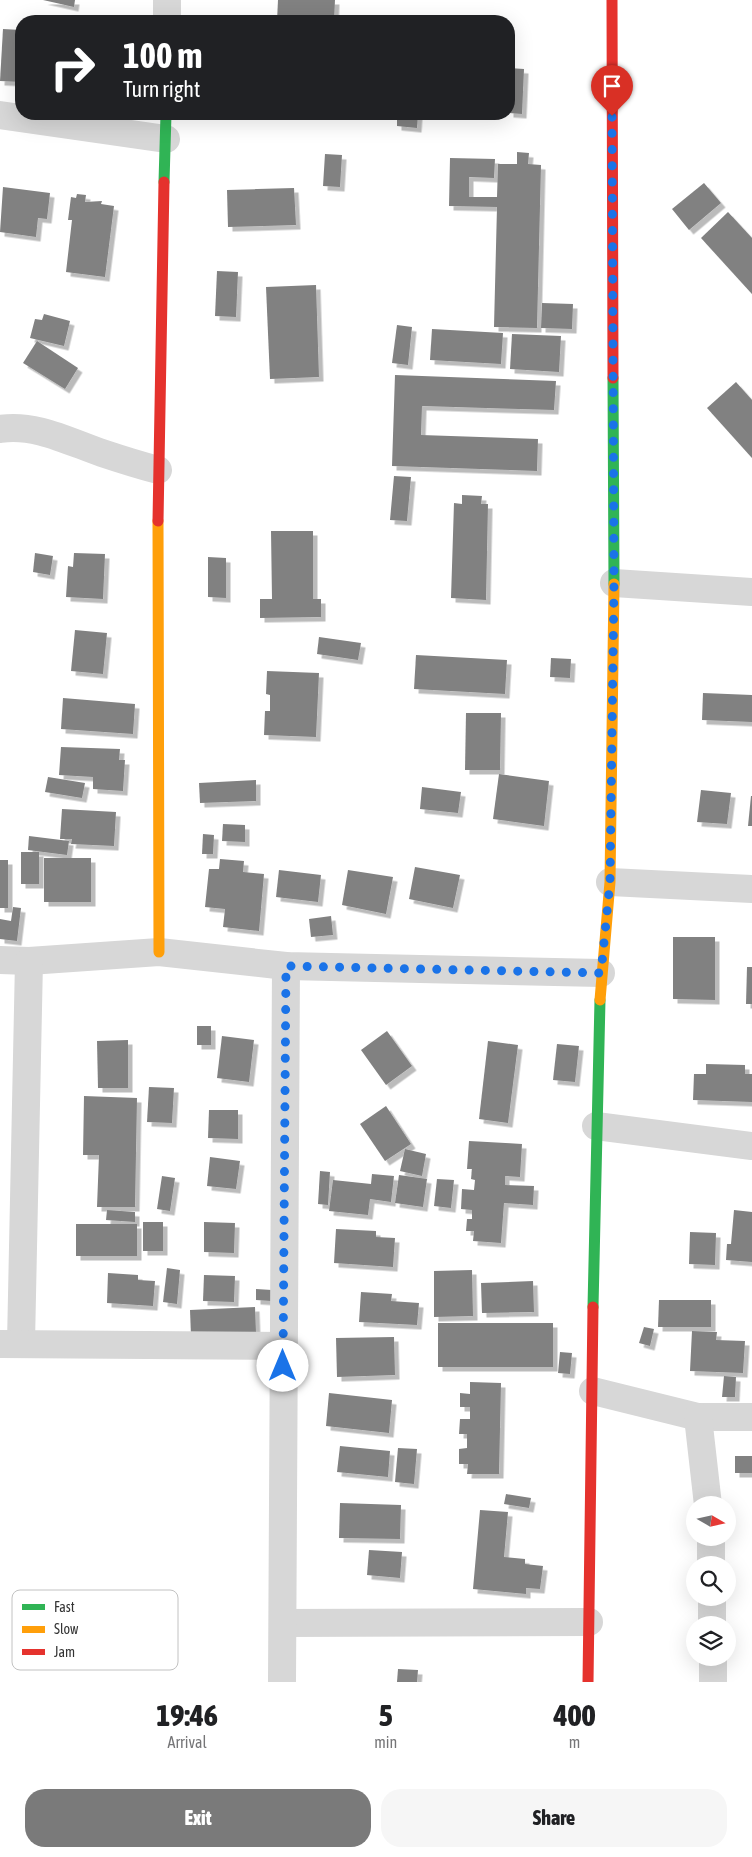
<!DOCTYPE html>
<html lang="en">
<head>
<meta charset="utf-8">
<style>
	body { margin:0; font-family:"Asap Condensed",sans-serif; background:#f6f6f6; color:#202124; height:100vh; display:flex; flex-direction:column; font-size:19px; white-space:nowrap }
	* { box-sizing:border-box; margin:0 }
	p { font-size:16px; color:#757577 }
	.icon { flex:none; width:28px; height:28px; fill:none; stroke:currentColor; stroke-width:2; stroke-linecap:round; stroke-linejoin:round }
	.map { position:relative; height:1682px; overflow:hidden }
	.panel { display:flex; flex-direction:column; background:#fff; flex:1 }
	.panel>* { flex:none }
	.top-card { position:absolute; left:15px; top:15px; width:500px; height:105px; border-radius:20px; box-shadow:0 5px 20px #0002; background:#202124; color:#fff; overflow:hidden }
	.needle { width:32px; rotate:99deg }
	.fabs { position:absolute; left:686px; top:1496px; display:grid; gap:10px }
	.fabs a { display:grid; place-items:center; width:50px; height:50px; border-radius:50%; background:#fff; box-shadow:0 5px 20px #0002; font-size:25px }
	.pin { position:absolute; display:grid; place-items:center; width:42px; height:42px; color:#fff; margin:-51px -21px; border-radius:50% 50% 50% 0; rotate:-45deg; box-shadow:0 0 5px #0007 }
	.pin .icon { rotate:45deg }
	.me { position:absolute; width:55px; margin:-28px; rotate:0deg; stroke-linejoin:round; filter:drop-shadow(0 0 4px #0008) }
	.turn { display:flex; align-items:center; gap:18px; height:105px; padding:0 25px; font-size:22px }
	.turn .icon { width:65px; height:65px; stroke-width:2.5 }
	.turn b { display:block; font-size:35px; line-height:42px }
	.eta { display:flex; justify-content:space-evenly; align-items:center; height:85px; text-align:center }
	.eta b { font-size:30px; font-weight:800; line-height:35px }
	.cta { display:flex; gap:10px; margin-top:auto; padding:10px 25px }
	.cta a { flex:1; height:58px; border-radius:20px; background:#7a7a7a; color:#fff; font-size:20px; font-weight:800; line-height:58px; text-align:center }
	.cta a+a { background:#f6f6f6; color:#202124 }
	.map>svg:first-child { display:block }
	.building { fill:#818181; filter:url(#shadow) }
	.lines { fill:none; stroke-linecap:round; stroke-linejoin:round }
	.street { stroke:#d7d7d7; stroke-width:28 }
	.fast { stroke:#30b455; stroke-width:11 }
	.slow { stroke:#ff9f0a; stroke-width:11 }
	.jam { stroke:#e5322d; stroke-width:11 }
	.route { stroke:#1a73e8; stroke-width:9; stroke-dasharray:0 16.2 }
	.key { fill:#fff; stroke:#c2c2c2; stroke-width:1 }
	.key-label { font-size:14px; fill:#333 }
</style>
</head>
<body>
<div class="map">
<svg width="752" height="1682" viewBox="0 0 752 1682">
	<defs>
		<filter id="shadow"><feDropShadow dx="4.5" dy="4.5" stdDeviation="0" flood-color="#0004"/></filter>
	</defs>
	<rect width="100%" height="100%" fill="#fff"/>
	<g class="building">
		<path d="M43,0H75L74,7Z"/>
		<path d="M278,0H335L334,21H277Z"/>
		<path d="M3,29L21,30V82L0,81Z"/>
		<path d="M509,68L524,69L522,114L509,113Z"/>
		<path d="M397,114H418L417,128L397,126Z"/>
		<path d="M517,152L529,153L528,164L541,165L537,328L494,327L497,207L449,206L450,158L495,159L494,178L469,177V197H497L498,164H517Z"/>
		<path d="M325,154L342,155L340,187L323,186Z"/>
		<path d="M704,183L721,203L689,230L672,209Z"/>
		<path d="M3,187L50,193L47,219L38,218L36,237L0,232Z"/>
		<path d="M294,188L296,225L228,227L227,190Z"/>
		<path d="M77,194L86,195L85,202L102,201L101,204L114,206L105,277L66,272L72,220H68L71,197L76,198Z"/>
		<path d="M728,212L752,238V294L701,238Z"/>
		<path d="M217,271L238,272L236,317L215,316Z"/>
		<path d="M316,285L319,377L270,379L266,287Z"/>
		<path d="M542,303L573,304L572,329L541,328Z"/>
		<path d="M44,314L70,321L64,346L30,338L35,319L42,320Z"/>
		<path d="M397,325L412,327L408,365L392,363Z"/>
		<path d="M432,329L503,333L501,364L430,360Z"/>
		<path d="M512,334L561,336L559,372L510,369Z"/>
		<path d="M37,341L78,368L65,389L23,363Z"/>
		<path d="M395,375L556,381L554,410L422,406L421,435L538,439L537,471L392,466Z"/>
		<path d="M736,382L752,400V458L707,408Z"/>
		<path d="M394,476L411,477L407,521L390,520Z"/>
		<path d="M462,495L482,496L481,504H488L486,600L451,598L454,503L462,504Z"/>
		<path d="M271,531H313V599H321V617L260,618V599H272Z"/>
		<path d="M35,553L53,556L50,575L33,572Z"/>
		<path d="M74,553L105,554L103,599L66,597L68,566L73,567Z"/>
		<path d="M208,557L226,558V598L208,597Z"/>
		<path d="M75,630L107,633L103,674L71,671Z"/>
		<path d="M319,637L361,643L358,660L317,654Z"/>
		<path d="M416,655L507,660L505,694L414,689Z"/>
		<path d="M551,658L571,659L570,678L550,677Z"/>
		<path d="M267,671L319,673L316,737L264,735L265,711H270V695L266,694Z"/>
		<path d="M703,693L752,695V722L702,720Z"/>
		<path d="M63,698L135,704L133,734L61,729Z"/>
		<path d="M466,713H501L500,770H465Z"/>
		<path d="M61,747L120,749L119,760H125L123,791L93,789V777L59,775Z"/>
		<path d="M499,774L549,781L544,826L493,819Z"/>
		<path d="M48,777L85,783L82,798L45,792Z"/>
		<path d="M256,780V801L200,803L199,783Z"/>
		<path d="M422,787L461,792L458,813L420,809Z"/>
		<path d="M701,790L731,793L727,824L697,822Z"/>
		<path d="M751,796H752V826H748Z"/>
		<path d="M62,809L116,812L114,846L71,844L72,839H60Z"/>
		<path d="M223,824L245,825V842L222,841Z"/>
		<path d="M203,834L214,835L213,854H202Z"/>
		<path d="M29,836L69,841L67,855L28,850Z"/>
		<rect x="21" y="852" width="18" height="32"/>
		<rect x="44" y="858" width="47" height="44"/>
		<path d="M220,859L244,861L243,872L264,874L259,931L223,927L225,909L205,907L209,869H219Z"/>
		<rect x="0" y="860" width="8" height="48"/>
		<path d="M415,867L460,875L453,908L409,899Z"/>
		<path d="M279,870L321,875L318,902L276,897Z"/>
		<path d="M348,870L393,877L386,914L342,905Z"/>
		<path d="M13,907L21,908L17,941L0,939V919L11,921Z"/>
		<path d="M331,916L333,935L311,937L309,919Z"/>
		<path d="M673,937H715V1000L673,999Z"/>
		<path d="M747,967H752V1004H746Z"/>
		<rect x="197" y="1026" width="14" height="19"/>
		<path d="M387,1031L412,1066L386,1085L361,1050Z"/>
		<path d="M222,1036L254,1040L249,1082L217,1078Z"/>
		<path d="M128,1040V1088H98L97,1041Z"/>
		<path d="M488,1041L518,1045L508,1123L479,1119Z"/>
		<path d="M557,1044L579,1046L575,1082L553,1080Z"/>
		<path d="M706,1064L745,1065V1074H752V1102L693,1100L694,1074H706Z"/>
		<path d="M149,1087L174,1088L172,1123L147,1122Z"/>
		<path d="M84,1096L137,1098L135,1207H97L99,1155H83Z"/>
		<path d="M386,1106L411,1144L385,1161L360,1124Z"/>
		<path d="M209,1110H238V1139L208,1138Z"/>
		<path d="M469,1141L522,1144L520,1177L505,1176V1185L534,1186L533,1205L504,1203L501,1243L473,1241L474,1231H466L467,1219H472V1210L461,1209L462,1189L474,1190L475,1180L471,1179L472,1169H467Z"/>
		<path d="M405,1149L426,1154L422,1176L400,1171Z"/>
		<path d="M210,1157L240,1161L236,1189L207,1186Z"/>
		<path d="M320,1171L330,1172L328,1205L318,1204Z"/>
		<path d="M372,1174L394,1176L391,1202L370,1199L368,1215L329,1211L333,1180L371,1184Z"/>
		<path d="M399,1175L427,1179L423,1207L395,1203Z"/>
		<path d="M162,1176L175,1178L170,1211L157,1209Z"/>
		<path d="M437,1179L454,1180L451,1208L434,1206Z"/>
		<path d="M107,1210L135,1212V1222L106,1220Z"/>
		<path d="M734,1210L752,1212V1262L726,1260L727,1244H731Z"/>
		<rect x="143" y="1222" width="20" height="29"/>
		<path d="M204,1222L235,1223L234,1253L204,1252Z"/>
		<rect x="76" y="1224" width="61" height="32"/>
		<path d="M336,1229L376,1231V1237L395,1238L393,1267L334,1263Z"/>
		<path d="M690,1232L716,1233L715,1265L689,1264Z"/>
		<path d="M167,1268L180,1270L177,1304L163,1302Z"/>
		<path d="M472,1270L473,1316L434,1317V1271Z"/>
		<path d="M108,1273L138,1275V1280L155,1281L153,1306L107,1303Z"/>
		<path d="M204,1275L235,1276L234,1302L203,1301Z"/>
		<path d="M533,1281L534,1312L482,1313L481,1283Z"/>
		<path d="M256,1289L272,1290L271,1301L256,1300Z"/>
		<path d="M361,1292L392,1294L391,1301L419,1303L417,1325L359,1322Z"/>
		<path d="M659,1300H711V1327H658Z"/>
		<path d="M255,1307L256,1333L191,1336L190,1310Z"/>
		<rect x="438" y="1323" width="115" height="44"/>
		<path d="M644,1327L654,1329L650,1346L639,1343Z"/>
		<path d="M692,1331L717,1332L716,1340L745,1341L743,1373L690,1371Z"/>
		<path d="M394,1337L395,1375L337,1377L336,1338Z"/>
		<path d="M560,1352L572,1353L570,1374L558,1373Z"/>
		<path d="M724,1376L736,1377L735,1397H722Z"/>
		<path d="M470,1382L501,1383L499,1474H467L468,1464H459V1449L467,1448V1434H459L460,1419H470V1407H460V1393L470,1394Z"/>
		<path d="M329,1393L392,1400L389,1433L326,1426Z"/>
		<path d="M340,1446L390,1451L388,1477L337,1472Z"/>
		<path d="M398,1448L417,1449L414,1484L395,1482Z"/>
		<rect x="735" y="1456" width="17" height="17"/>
		<path d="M506,1494L531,1498L529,1508L504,1504Z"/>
		<path d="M340,1503L401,1505L400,1539L339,1538Z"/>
		<path d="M480,1510L508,1512L504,1557L525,1559V1564L543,1566L540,1589L526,1588V1594L473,1589Z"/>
		<path d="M369,1550L402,1552L400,1578L367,1575Z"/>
		<path d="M398,1669L418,1670L417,1682H397Z"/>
	</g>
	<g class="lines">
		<g class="street">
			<path d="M167,21V0"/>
			<path d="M0,115L166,139"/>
			<path d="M0,429C34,423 70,442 102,453C120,459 139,465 158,470"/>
			<path d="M614,583L752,592"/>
			<path d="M610,882L752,889"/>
			<path d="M0,960L29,961L159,952L286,966L601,973"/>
			<path d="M596,1126L752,1146"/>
			<path d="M21,1343L29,961"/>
			<path d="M0,1344L283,1346"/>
			<path d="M593,1391L698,1417H752"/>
			<path d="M698,1417L708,1505"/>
			<path d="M711,1538V1565"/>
			<path d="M712,1598V1625"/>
			<path d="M283,1623L589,1622"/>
			<path d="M713,1658V1682"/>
			<path d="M282,1682L286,966"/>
		</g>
		<g class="fast">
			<path d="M164,182L166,114"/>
			<path d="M613,378L614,584"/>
			<path d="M593,1307L600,1000"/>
		</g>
		<g class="slow">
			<path d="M158,521L159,952"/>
			<path d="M600,1000L610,882L614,584"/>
		</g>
		<g class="jam">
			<path d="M612,0L613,378"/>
			<path d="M158,521L164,182"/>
			<path d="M588,1682L593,1307"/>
		</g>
	</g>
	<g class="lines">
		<path class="route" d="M283,1366L286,966L601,973L610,882L614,583L612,116"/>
	</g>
	<rect x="12" y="1590" width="166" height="80" rx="8" class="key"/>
	<rect x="22" y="1604" width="23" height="6" fill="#30b455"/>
	<rect x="22" y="1626" width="23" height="7" fill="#ff9f0a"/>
	<rect x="22" y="1649" width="23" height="6" fill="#e5322d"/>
	<g class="key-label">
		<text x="54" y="1612">Fast</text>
		<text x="54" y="1634">Slow</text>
		<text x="54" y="1657">Jam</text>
	</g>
</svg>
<div class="fabs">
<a><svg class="needle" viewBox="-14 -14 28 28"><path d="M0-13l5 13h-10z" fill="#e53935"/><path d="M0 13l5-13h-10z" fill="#757577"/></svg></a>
<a><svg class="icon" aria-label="search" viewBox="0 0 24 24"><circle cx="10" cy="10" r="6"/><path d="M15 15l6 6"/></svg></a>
<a><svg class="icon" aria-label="layers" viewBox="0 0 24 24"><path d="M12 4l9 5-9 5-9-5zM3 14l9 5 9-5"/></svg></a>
</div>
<div class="pin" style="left:612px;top:116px;background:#d93025"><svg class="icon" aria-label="arrive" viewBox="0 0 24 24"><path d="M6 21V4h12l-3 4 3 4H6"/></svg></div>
<svg class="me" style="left:283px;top:1366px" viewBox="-20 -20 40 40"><circle r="19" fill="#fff"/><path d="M0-13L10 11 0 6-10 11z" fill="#1a73e8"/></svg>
<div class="top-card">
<div class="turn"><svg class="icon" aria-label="right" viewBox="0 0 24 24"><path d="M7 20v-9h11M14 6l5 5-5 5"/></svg><div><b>100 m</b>Turn right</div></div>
</div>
</div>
<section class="panel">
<div class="eta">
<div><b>19:46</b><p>Arrival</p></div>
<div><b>5</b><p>min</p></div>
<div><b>400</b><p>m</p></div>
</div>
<div class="cta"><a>Exit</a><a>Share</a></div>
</section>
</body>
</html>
